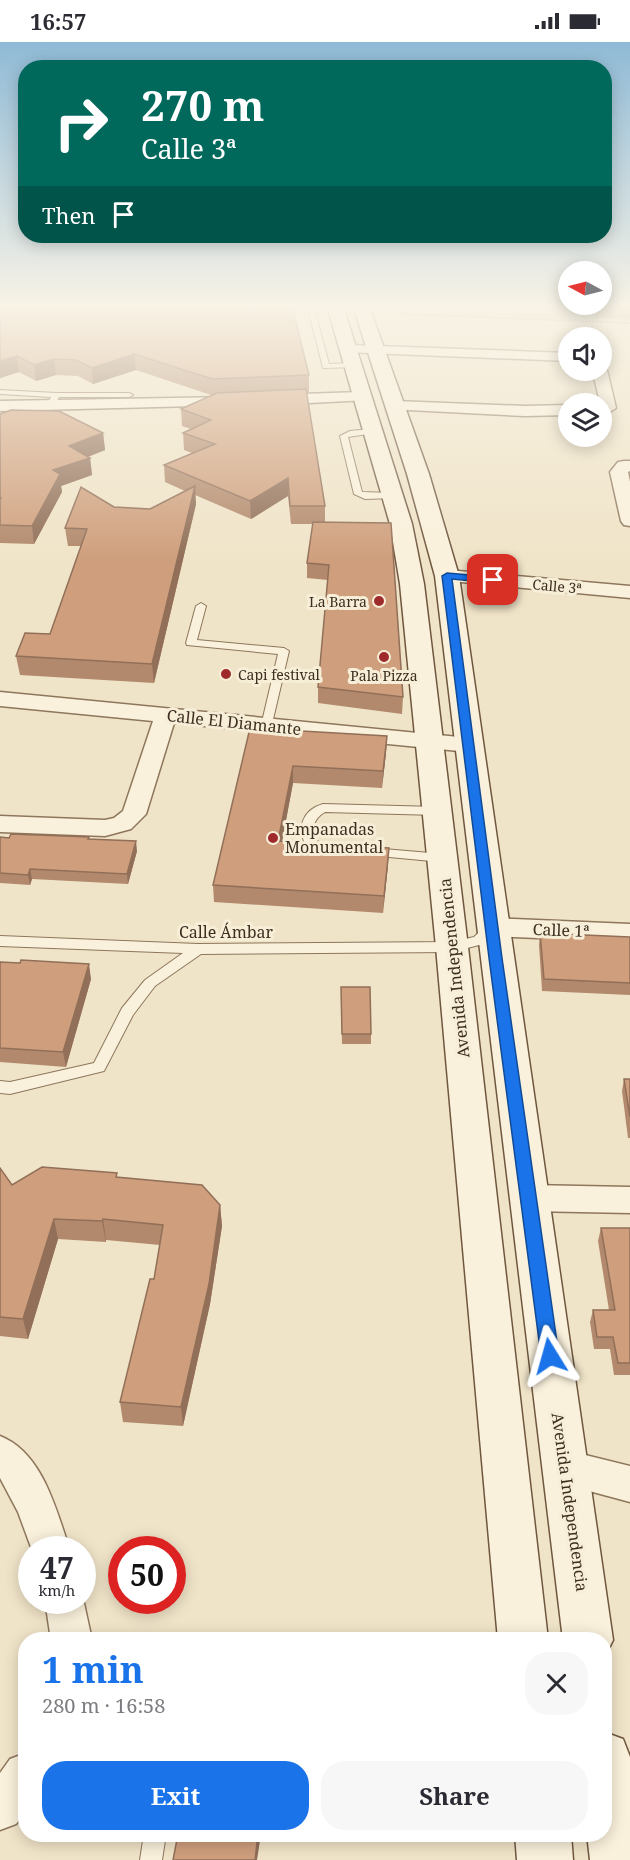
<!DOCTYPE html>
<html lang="en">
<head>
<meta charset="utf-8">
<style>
	body { margin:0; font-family:"Noto Serif",serif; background:#f7f7f7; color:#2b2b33; height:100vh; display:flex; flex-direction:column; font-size:22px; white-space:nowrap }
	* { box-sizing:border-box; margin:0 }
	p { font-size:20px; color:#7c7c81 }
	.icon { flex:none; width:33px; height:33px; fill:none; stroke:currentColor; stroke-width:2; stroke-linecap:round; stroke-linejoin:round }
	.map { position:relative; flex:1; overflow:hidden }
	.sheet { position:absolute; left:18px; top:1590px; width:594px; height:210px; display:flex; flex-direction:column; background:#fff; border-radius:24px; box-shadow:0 3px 15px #0003 }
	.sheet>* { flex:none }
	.guide { position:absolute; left:18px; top:18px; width:594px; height:183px; border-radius:24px; box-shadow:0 3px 15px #0003; background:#00695c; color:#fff; overflow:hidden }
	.needle { width:39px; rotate:277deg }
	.buttons { position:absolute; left:558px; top:219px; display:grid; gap:12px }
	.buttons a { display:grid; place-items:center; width:54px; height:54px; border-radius:50%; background:#fff; box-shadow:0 3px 15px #0003; font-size:30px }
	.speed { position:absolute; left:18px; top:1494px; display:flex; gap:12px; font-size:30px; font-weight:700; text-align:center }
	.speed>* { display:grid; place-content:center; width:78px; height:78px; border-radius:50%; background:#fff; box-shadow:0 3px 15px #0003; line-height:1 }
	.speed small { font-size:15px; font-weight:400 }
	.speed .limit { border:9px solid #d22; background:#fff; color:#111 }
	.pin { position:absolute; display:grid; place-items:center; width:51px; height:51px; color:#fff; margin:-26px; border-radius:12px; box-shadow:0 3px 9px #0006 }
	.me { position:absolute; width:66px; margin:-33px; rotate:352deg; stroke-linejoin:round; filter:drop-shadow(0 0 4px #0008) }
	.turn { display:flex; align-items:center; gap:21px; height:126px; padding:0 24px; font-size:27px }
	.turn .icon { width:78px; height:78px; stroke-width:2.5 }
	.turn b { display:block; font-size:42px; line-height:51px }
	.then { display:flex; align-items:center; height:57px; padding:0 24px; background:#0003; gap:12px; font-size:22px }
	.round { display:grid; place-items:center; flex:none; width:63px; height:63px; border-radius:24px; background:#f7f7f7 }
	.head { display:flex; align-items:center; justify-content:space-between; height:102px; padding:0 24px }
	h1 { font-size:36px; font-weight:700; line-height:45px; color:#1a73e8 }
	.action { display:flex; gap:12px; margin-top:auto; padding:12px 24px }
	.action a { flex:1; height:69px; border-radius:24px; background:#1a73e8; color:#fff; font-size:24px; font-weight:700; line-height:69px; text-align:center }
	.action a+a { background:#f7f7f7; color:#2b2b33 }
	.status { display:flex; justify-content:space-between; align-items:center; height:42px; padding:0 30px; background:#fff; direction:ltr }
	.status svg { height:16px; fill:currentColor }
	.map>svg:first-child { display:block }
	.green { fill:#c9cf9b }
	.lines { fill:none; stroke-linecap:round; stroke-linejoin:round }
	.service-casing { stroke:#8d765c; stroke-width:2 }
	.minor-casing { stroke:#8d765c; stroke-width:3 }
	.secondary-casing { stroke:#6f573f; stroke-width:3 }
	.path { stroke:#8d765c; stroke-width:2; stroke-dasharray:2 1.5; stroke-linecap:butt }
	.service { fill:#faf1dc; fill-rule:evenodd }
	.minor { fill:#faf1dc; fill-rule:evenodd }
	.secondary { fill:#faf1dc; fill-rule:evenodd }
	.wall { fill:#b2896c }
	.shaded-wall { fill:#916f58 }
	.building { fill:#cf9f7d; stroke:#916f58; stroke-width:1.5 }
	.route { fill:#1a73e8; stroke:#114b97; stroke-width:1.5 }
	.poi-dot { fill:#9e2a2b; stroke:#f7eed8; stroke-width:2 }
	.labels { text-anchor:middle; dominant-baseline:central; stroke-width:6; stroke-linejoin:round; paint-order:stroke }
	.far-street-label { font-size:14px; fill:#3d2e20; stroke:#f7eed8 }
	.far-poi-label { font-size:14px; fill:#3d2e20; stroke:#f7eed8; text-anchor:end }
	.street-label { font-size:16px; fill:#3d2e20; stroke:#f7eed8 }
	.poi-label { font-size:16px; fill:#3d2e20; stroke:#f7eed8; text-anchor:start }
</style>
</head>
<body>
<div class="status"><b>16:57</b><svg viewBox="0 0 49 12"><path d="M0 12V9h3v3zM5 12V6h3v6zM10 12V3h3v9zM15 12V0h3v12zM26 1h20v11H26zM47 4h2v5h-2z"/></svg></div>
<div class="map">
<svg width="630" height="1818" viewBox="0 0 630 1818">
	<rect width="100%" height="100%" fill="#f0e4c8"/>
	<path class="green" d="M384,264H630V279L386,269Z"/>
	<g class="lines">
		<defs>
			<g id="service">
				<path d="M313,264H332L317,267L315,270L329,322L354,321H357V325L323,326L309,270Z"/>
				<path d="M0,348L56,351H129L133,353L129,355H59L54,365H51L47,363L51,355L0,352Z"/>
				<path d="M371,387H374V391L348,395L362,450L392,451L395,452V456L365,457L354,452L340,394L350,389Z"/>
				<path d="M201,561L206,564L197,598L284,606L289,609L271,686L267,687L261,684L278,612L187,603L186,601L196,564Z"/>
				<path d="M323,762L437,765L443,769L437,773L325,770C313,777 311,787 316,799L330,803L332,806L326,810L307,805C296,787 302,768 323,762Z"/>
				<path d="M372,806L442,812L448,816L442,820L368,813L366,810Z"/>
				<path d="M492,881L499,885L483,902L452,910L201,912L155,944L133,973L104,1029L10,1052L0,1051V1039L10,1040L94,1021L122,966L145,938L183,911L0,904V894L198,902L452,900L474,895L487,882Z"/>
				<path d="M144,1792H166L162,1818H140Z"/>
			</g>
			<g id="minor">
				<path d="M350,303L568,311V319L345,310L343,307Z"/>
				<path d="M602,324L607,328L616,366L608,371L602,368L592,328H602Z"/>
				<path d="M361,350L367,352L369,355L367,358L271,363L263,358L271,353Z"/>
				<path d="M230,355L238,360L236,363L0,369V359Z"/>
				<path d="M395,359L525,364L568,363V373L525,374L389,367L387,364Z"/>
				<path d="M624,419H630V429L628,430L630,440V484L624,483L621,479L610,430L618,420Z"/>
				<path d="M447,528L630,544V556L440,538L437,534L440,530Z"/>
				<path d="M0,650L469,696L477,698L480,703L477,708L469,710L174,681L146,772L131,787L105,794L0,790V774L105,778L114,776L123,769L153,679L0,664Z"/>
				<path d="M492,876L630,882V900L492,894L483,891L479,885L483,879Z"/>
				<path d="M529,1143L630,1145V1171L529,1169L518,1165L513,1156L518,1147Z"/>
				<path d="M0,1394C43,1411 56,1468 70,1508H32L18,1470L0,1436Z"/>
				<path d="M565,1408L630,1424V1460L552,1439L546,1426L552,1413Z"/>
				<path d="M82,1552L92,1598H51L45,1558H82Z"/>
				<path d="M26,1711V1769L16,1782L0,1788V1731L10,1717Z"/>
			</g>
			<g id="secondary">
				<path d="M327,264H343L412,482L424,542L468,905L548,1598H498L436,905L400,542L390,482Z"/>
				<path d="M353,264H369L429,432L459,534L613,1598L604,1616V1598H563L435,534L407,432Z"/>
				<path d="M604,1690L623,1697L630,1715V1818H590L587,1792H604Z"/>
				<path d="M515,1792H571L573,1818H517Z"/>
			</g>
		</defs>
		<use href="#service" class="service-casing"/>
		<use href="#minor" class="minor-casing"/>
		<use href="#secondary" class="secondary-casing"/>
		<path class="path" d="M394,264V268L406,272L630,281"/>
		<use href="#service" class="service"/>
		<use href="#minor" class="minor"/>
		<use href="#secondary" class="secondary"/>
	</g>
	<g class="wall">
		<path d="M0,264L309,333V350H306L325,464V480L403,655L402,672L318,661V645L328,538L307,536V521L313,482H291L288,454L251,477L195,453L196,462L154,641L20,633L16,614L50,592L81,504H68L65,486L114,465L150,467L185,449L165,440L164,423L192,411L184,408L183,391L191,387L182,384L181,367L211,353L136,328L93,342L78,334L56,333L36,339L19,330L0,336Z"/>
		<path d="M594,264H630V277L595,276Z"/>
		<path d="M0,372L103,391L105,408L88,415L90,416L92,433L61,444L62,450L34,502L0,501Z"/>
		<path d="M250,686L387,694L386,711L382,746L293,741L282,799L388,823L383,871L214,860L213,843Z"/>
		<path d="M0,795H89L90,797L137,809L128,842L32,837L30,843L0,841Z"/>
		<path d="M540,891L630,895V953L542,949L539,903Z"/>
		<path d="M0,920L91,937L66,1025L0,1020Z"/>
		<path d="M341,955L371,992V1002H342Z"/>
		<path d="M624,1037H630V1096H628L622,1049Z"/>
		<path d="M0,1126L12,1143L117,1135L220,1163L222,1184L210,1262L183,1384L123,1380L120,1360L154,1237L160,1203L106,1198V1200L58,1197L28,1297L0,1294Z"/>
		<path d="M601,1186H630V1333H614L610,1307H594L590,1280L593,1268H609L598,1199Z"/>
	</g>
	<g class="shaded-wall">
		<path d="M134,312L136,328L93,342L92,326Z"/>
		<path d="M17,314L19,330L0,336V319Z"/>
		<path d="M54,317L56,333L36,339L34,323Z"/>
		<path d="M103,391L105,408L71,421L69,404Z"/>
		<path d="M90,416L92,433L61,444L62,450L34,502L32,484L53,428Z"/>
		<path d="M288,436V454L251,477L250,459Z"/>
		<path d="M195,444L196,462L154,641L152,622Z"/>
		<path d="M387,694L386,711L382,746L383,729Z"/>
		<path d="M293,724V741L279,816L278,799Z"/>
		<path d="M136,799L137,809L128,842L127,832Z"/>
		<path d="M389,806L388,823L383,871L384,854Z"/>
		<path d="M30,827L32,837L30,843L28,833Z"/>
		<path d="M89,922L91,937L66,1025L63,1010Z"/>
		<path d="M220,1163L222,1184L210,1262L183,1384L181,1365Z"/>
		<path d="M54,1177L58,1197L28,1297L23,1277Z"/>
		<path d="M103,1177L106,1198V1200L102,1179Z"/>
		<path d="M258,1792H261L257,1818H255Z"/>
	</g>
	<g class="building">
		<path d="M0,264H292L309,333L212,337L134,312L92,326L76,318L54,317L34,323L17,314L0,319Z"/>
		<path d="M596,264H630V266L596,265Z"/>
		<path d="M306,347L325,464H290L288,436L250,459L164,423L215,402L183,391L211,378L181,367L217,351Z"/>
		<path d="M11,368L59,369L103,391L69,404L90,416L53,428L60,432L32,484L0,483V458L1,456L0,455V372Z"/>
		<path d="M195,444L152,622L16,614L25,591L50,592L87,487L65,486L81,445L114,465L150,467Z"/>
		<path d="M313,480L391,481L403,655L318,645L329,523L307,521Z"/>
		<path d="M250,686L387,694L383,729L293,724L278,799L389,806L384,854L213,843Z"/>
		<path d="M11,792L89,795L88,797L136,799L127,832L30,827L28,833L0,831V795L9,796Z"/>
		<path d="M540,891L630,895V941L544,937Z"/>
		<path d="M21,918L89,922L63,1010L0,1006V920L20,921Z"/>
		<path d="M341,945H370L371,992H342Z"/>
		<path d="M624,1037H630V1075Z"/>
		<path d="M42,1125L117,1131L116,1135L202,1143L220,1163L209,1242L181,1365L120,1360L150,1237H154L163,1183L103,1177L102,1179L54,1177L23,1277L0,1275V1126L12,1143Z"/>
		<path d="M601,1186H630V1321H618L613,1295H597L593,1268H615Z"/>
		<path d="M178,1792H258L255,1818H173Z"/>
	</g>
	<linearGradient id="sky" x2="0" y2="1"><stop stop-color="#8fbad6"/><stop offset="0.51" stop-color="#f8f3e6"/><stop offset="1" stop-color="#f8f3e6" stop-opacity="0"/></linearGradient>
	<rect width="630" height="518" fill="url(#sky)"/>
	<path class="route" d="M447,531L493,535L498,538L493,541L452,537L502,916L559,1314L556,1319L550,1322L543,1319L541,1314L489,916L442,534Z"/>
	<g class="poi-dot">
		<circle cx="379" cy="559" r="6"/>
		<circle cx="384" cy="615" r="6"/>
		<circle cx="226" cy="632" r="6"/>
		<circle cx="273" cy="796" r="6"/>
	</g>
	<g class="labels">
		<g class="far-street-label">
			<text transform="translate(557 544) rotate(5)">Calle 3ª</text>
		</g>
		<g class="far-poi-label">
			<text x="367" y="559">La Barra</text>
			<text x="238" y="632" text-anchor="start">Capi festival</text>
			<text x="384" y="633" text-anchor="middle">Pala Pizza</text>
		</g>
		<g class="street-label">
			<text transform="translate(234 680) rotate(6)">Calle El Diamante</text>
			<text transform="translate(561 888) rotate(2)">Calle 1ª</text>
			<text x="226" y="890">Calle Ámbar</text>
			<text transform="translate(454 926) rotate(-96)">Avenida Independencia</text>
			<text transform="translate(570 1460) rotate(82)">Avenida Independencia</text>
		</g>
		<g class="poi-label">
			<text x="285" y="787">Empanadas<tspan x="285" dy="18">Monumental</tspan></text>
		</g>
	</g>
</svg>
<div class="buttons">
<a><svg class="needle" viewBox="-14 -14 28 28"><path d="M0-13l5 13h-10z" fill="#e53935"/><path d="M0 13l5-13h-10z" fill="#7c7c81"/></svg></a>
<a><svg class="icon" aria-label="sound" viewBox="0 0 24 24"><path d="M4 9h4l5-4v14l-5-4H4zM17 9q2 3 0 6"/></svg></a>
<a><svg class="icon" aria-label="layers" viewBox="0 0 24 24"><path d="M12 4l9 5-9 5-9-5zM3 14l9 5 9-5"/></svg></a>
</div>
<div class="speed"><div>47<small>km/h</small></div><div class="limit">50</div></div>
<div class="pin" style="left:493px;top:538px;background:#d93025"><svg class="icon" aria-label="arrive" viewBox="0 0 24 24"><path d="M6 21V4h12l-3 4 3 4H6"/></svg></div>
<svg class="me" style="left:550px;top:1314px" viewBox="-20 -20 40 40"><path d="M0-17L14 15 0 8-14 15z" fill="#1a73e8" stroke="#fff" stroke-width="4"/></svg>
<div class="guide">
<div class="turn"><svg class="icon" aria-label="right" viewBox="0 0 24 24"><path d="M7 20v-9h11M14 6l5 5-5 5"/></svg><div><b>270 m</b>Calle 3ª</div></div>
<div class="then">Then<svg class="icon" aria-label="arrive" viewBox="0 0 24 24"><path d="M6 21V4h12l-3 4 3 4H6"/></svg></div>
</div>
<section class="sheet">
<div class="head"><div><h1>1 min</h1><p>280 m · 16:58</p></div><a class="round"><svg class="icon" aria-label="close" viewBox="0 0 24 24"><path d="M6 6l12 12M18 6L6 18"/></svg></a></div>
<div class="action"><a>Exit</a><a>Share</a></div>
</section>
</div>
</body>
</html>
